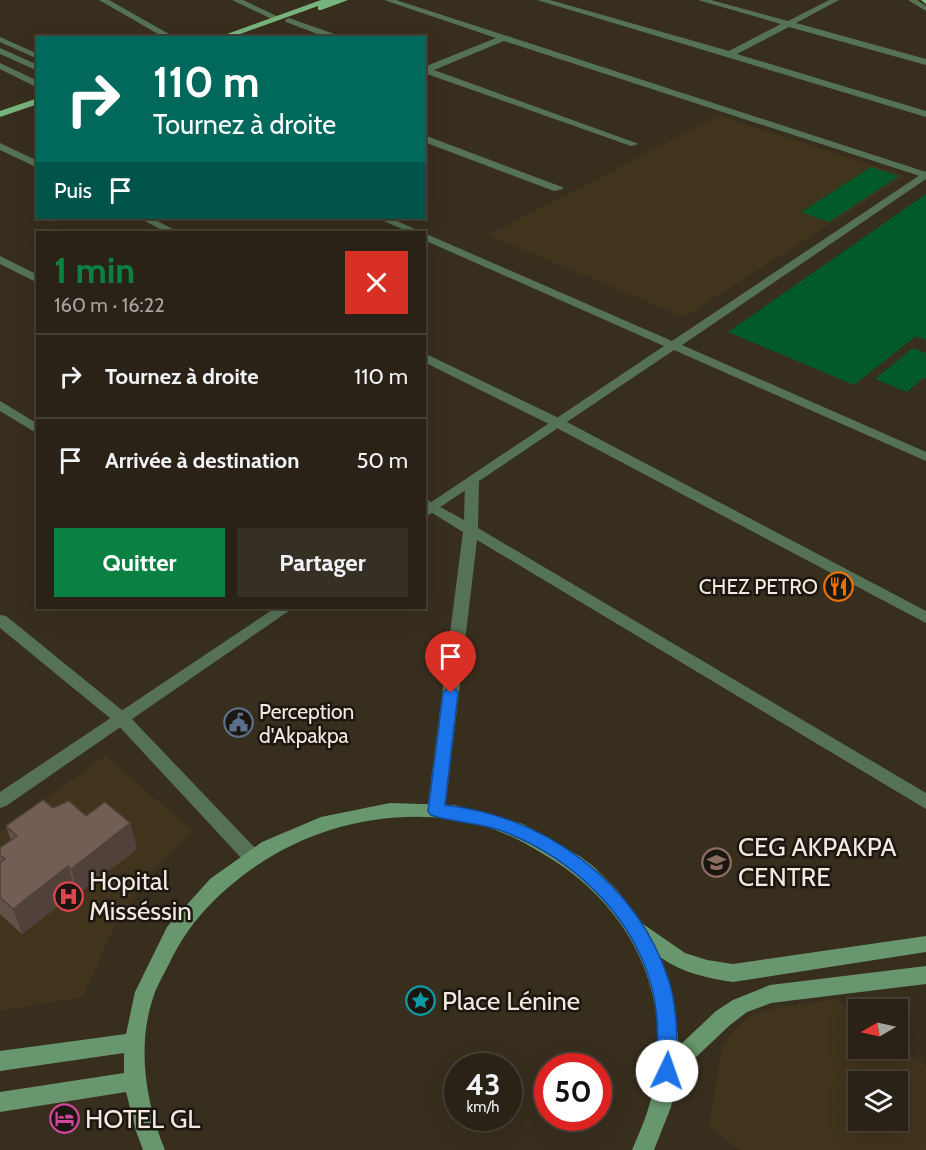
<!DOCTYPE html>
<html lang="fr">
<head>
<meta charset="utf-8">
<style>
	body { margin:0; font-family:Cabin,sans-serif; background:#362f23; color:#f1f3f6; height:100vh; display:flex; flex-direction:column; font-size:22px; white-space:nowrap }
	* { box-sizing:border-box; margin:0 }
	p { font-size:20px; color:#a5a4a1 }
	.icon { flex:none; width:33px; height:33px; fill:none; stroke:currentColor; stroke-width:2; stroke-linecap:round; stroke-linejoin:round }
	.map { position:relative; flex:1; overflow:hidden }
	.side { position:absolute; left:36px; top:231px; width:390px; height:378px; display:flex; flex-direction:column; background:#2a2216; border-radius:0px; box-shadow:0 6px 24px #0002,0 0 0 2px #463f35 }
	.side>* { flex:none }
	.hud { position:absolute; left:36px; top:36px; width:390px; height:183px; border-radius:0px; box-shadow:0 6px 24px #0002,0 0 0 2px #463f35; background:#00695c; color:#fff; overflow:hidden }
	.needle { width:39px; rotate:261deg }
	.tools { position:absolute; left:848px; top:999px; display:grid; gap:12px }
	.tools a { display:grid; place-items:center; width:60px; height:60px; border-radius:0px; background:#2a2216; box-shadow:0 6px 24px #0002,0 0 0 2px #463f35; font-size:30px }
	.speed { position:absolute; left:444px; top:1053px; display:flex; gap:12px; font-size:30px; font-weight:700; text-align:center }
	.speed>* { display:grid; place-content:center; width:78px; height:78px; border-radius:50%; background:#2a2216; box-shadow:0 6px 24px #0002,0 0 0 2px #463f35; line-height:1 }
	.speed small { font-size:15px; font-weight:400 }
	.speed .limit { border:9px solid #d22; background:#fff; color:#111 }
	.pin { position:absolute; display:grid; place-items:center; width:51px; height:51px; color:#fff; margin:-62px -26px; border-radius:50% 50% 50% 0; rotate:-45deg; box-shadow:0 0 6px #0007 }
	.pin .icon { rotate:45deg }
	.me { position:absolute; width:66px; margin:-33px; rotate:3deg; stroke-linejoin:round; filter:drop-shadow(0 0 4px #0008) }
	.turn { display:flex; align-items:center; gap:21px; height:126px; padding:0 18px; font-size:27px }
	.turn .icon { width:78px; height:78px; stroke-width:2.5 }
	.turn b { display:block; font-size:42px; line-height:51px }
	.then { display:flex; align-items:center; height:57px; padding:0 18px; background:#0003; gap:12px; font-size:22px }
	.round { display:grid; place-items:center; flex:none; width:63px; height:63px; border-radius:0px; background:#362f23 }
	.headline { display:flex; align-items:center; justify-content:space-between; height:102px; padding:0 18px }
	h1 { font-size:36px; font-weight:700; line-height:45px; color:#0b8043 }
	.primary-button { display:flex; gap:12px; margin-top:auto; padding:12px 18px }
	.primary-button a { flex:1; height:69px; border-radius:0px; background:#0b8043; color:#fff; font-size:24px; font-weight:700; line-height:69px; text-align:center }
	.primary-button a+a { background:#362f23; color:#f1f3f6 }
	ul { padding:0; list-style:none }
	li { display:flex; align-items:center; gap:18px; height:84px; padding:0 18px; border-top:2px solid #463f35 }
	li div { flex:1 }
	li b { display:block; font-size:22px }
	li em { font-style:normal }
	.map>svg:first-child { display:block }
	.built { fill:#41341d; fill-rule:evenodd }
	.green { fill:#025a2b }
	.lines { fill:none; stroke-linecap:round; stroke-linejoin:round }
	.minor { fill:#557257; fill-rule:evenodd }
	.tertiary { fill:#557257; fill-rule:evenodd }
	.secondary { fill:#68976d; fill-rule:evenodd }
	.primary { fill:#77b47d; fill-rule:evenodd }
	.trunk { fill:#7dc184; fill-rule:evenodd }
	.wall { fill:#625148 }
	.shaded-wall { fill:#50423b }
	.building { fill:#725e54; stroke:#50423b; stroke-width:1.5 }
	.route { fill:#1a73e8; stroke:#114b97; stroke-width:1.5 }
	.labels { text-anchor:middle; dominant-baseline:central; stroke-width:5; stroke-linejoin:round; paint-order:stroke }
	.poi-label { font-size:21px; fill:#f0eae0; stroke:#1b1710; text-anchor:end }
	.near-poi-label { font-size:26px; fill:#f0eae0; stroke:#1b1710; text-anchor:start }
</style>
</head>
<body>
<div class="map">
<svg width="926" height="1150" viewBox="0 0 926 1150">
	<rect width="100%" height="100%" fill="#382e1e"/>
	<g class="built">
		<path d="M719,116L905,176L684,317L488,235Z"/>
		<path d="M105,756L193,831L156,867L116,924L82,997L0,1011V832Z"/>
		<path d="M835,999L858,1016V1048H897V1045L926,1066V1150H740L709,1126L722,1049L730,1035L740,1024L752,1015L765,1010ZM858,1082H897V1120H858Z"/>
	</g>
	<g class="green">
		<path d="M871,167L899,176L829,222L801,212Z"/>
		<path d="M926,194V340L916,336L854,385L728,332Z"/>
		<path d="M913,348L926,353V379L923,378L907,392L875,379Z"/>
	</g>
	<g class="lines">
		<g class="minor">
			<path d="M99,0H109L176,38H165Z"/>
			<path d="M384,0H396L926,172V178L504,41L434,70L639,144L631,146L424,73V67L496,38Z"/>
			<path d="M537,0H550L729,51L781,24L698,0H711L788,21L829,0H839L796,23L926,59V65L789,27L737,54L926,111V117Z"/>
			<path d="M908,0H917L926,6V11Z"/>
			<path d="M289,18L340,36L341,38H328L286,22L285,20Z"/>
			<path d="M0,37L38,54V59L0,42Z"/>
			<path d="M0,48L38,65V71L0,54Z"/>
			<path d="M0,63L38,81V88L0,69Z"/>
			<path d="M424,135L562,187L563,189L554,191L424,142Z"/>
			<path d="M0,143L38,161V168L0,150Z"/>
			<path d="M139,218H151L179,232H166Z"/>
			<path d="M0,256L38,275V283L0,264Z"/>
			<path d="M424,353L563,420L926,611V623L553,426L424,362Z"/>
			<path d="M0,401L38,424V434L0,411Z"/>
			<path d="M472,478L479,482L478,528L926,793V809L477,540L445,811L442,816L436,818L430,816L427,811L463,532L424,508V498L464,520L465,482Z"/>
			<path d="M0,615L6,616L128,715L258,851L260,856L258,861L251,863L244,861L116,723L0,628Z"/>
		</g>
		<g class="tertiary">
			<path d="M232,0H243L281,18L274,20Z"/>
			<path d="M926,171V179L682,345L926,452V461L674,350L424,518V507L664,346L424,240V233L672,341Z"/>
			<path d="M377,218H390L422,232H409Z"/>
			<path d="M275,608H293L6,806L0,808V792Z"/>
		</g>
		<path class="secondary" d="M390,803L454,805L523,824L581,857L594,867L618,891L643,924L685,953L707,960L733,964L926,936V952L733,982C707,978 682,973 660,957L672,991L679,1046L716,1011L733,1000L770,985L926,966V984L771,1003L747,1012L730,1025L677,1075L671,1107L654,1150H632C641,1129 650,1109 654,1085C673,986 625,900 540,852C514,836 484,823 453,819C381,810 308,828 249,871C216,895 188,924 170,962C165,972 159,982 155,992C136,1043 145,1101 165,1150H143L136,1131L126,1092L0,1112V1092L124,1073V1053L0,1071V1051L126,1034L135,992L167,927L210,879L262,842L321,817Z"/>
		<g class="primary">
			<path d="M321,0H348L321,10H318V6L229,38H216Z"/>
			<path d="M38,98V104L0,117V111Z"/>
		</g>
		<path class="trunk" d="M921,0H926V4Z"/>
	</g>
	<path class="wall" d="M53,808L86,816L130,823L137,849L78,894L76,892L22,934L0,914V848L11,840L6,826Z"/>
	<g class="shaded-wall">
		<path d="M130,823L137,849L78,894L71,869Z"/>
		<path d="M68,866L76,892L22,934L13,909Z"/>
	</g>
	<path class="building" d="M43,800L53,808L69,801L86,816L105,802L130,823L71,869L68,866L13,909L0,897V863L5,859L0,855V848L17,836L6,826Z"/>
	<path class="route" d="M451,688L456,690L458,693L445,805C546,817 637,882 669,981C678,1010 677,1041 677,1071L674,1078L667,1080L660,1078L657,1071C658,1041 659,1010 650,981C629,911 569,856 502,831C479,822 453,823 431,815L428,811L443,693L446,690Z"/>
	<defs>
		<symbol id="restaurant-ring" viewBox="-11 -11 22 22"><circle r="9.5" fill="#1b1710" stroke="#e8710a" stroke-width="1.5"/><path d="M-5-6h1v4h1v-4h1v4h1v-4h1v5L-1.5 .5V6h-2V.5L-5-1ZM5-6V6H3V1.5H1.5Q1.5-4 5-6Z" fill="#e8710a"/></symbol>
		<symbol id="civic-ring" viewBox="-11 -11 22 22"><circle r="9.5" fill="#1b1710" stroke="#5c6f8a" stroke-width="1.5"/><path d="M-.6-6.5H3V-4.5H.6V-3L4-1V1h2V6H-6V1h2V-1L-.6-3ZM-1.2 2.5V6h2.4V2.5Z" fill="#5c6f8a"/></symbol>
		<symbol id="school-ring" viewBox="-11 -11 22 22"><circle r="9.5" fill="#1b1710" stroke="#8d6e63" stroke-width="1.5"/><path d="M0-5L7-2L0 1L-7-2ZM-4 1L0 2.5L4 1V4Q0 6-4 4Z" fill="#8d6e63"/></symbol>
		<symbol id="hospital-ring" viewBox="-11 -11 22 22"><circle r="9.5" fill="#1b1710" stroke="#e0444e" stroke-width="1.5"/><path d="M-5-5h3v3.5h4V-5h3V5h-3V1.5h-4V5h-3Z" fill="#e0444e"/></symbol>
		<symbol id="sight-ring" viewBox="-11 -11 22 22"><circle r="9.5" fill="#1b1710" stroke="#0f9aa8" stroke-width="1.5"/><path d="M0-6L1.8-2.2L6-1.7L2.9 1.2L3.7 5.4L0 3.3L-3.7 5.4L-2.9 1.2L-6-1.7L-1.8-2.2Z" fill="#0f9aa8"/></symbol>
		<symbol id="hotel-ring" viewBox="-11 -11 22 22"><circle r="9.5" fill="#1b1710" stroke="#d1479c" stroke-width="1.5"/><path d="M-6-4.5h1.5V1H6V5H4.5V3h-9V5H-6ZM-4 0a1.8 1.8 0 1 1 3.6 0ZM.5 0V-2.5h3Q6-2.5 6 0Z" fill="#d1479c"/></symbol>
	</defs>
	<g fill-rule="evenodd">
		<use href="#restaurant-ring" x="822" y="570" width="33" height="33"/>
		<use href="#civic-ring" x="222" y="706" width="33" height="33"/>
		<use href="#school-ring" x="700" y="846" width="33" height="33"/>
		<use href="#hospital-ring" x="52" y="880" width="33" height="33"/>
		<use href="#sight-ring" x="404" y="984" width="33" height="33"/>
		<use href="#hotel-ring" x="48" y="1102" width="33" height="33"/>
	</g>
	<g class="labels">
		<g class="poi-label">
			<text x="818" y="586">CHEZ PETRO</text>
			<text x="259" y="711" text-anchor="start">Perception<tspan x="259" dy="24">d'Akpakpa</tspan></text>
		</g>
		<g class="near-poi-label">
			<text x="738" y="847">CEG AKPAKPA<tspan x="738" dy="30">CENTRE</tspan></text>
			<text x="89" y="881">Hopital<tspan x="89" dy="30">Misséssin</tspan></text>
			<text x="442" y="1001">Place Lénine</text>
			<text x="85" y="1119">HOTEL GL</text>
		</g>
	</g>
</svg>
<div class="tools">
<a><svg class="needle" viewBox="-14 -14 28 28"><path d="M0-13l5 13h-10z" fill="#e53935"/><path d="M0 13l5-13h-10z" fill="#a5a4a1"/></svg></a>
<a><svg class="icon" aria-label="layers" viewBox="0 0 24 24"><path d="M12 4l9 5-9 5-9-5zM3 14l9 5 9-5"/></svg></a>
</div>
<div class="speed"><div>43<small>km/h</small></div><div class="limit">50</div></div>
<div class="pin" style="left:451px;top:693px;background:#d93025"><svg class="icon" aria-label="arrive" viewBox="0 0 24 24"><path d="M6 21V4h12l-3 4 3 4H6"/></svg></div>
<svg class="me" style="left:667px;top:1071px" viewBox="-20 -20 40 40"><circle r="19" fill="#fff"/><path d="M0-13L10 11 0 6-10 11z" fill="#1a73e8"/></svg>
<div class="hud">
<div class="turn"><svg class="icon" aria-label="right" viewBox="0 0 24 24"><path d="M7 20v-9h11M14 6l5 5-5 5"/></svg><div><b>110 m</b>Tournez à droite</div></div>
<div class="then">Puis<svg class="icon" aria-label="arrive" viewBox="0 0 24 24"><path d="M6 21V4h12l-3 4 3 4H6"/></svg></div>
</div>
<section class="side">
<div class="headline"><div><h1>1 min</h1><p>160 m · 16:22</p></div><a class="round" style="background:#d93025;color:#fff"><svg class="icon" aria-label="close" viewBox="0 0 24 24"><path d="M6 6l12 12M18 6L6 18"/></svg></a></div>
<ul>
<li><svg class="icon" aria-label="right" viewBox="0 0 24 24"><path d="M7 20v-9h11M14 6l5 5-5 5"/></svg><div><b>Tournez à droite</b></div><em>110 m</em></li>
<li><svg class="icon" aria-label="arrive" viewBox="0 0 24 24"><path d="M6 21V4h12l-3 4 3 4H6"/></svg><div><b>Arrivée à destination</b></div><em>50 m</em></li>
</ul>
<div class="primary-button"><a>Quitter</a><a>Partager</a></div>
</section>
</div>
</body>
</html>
